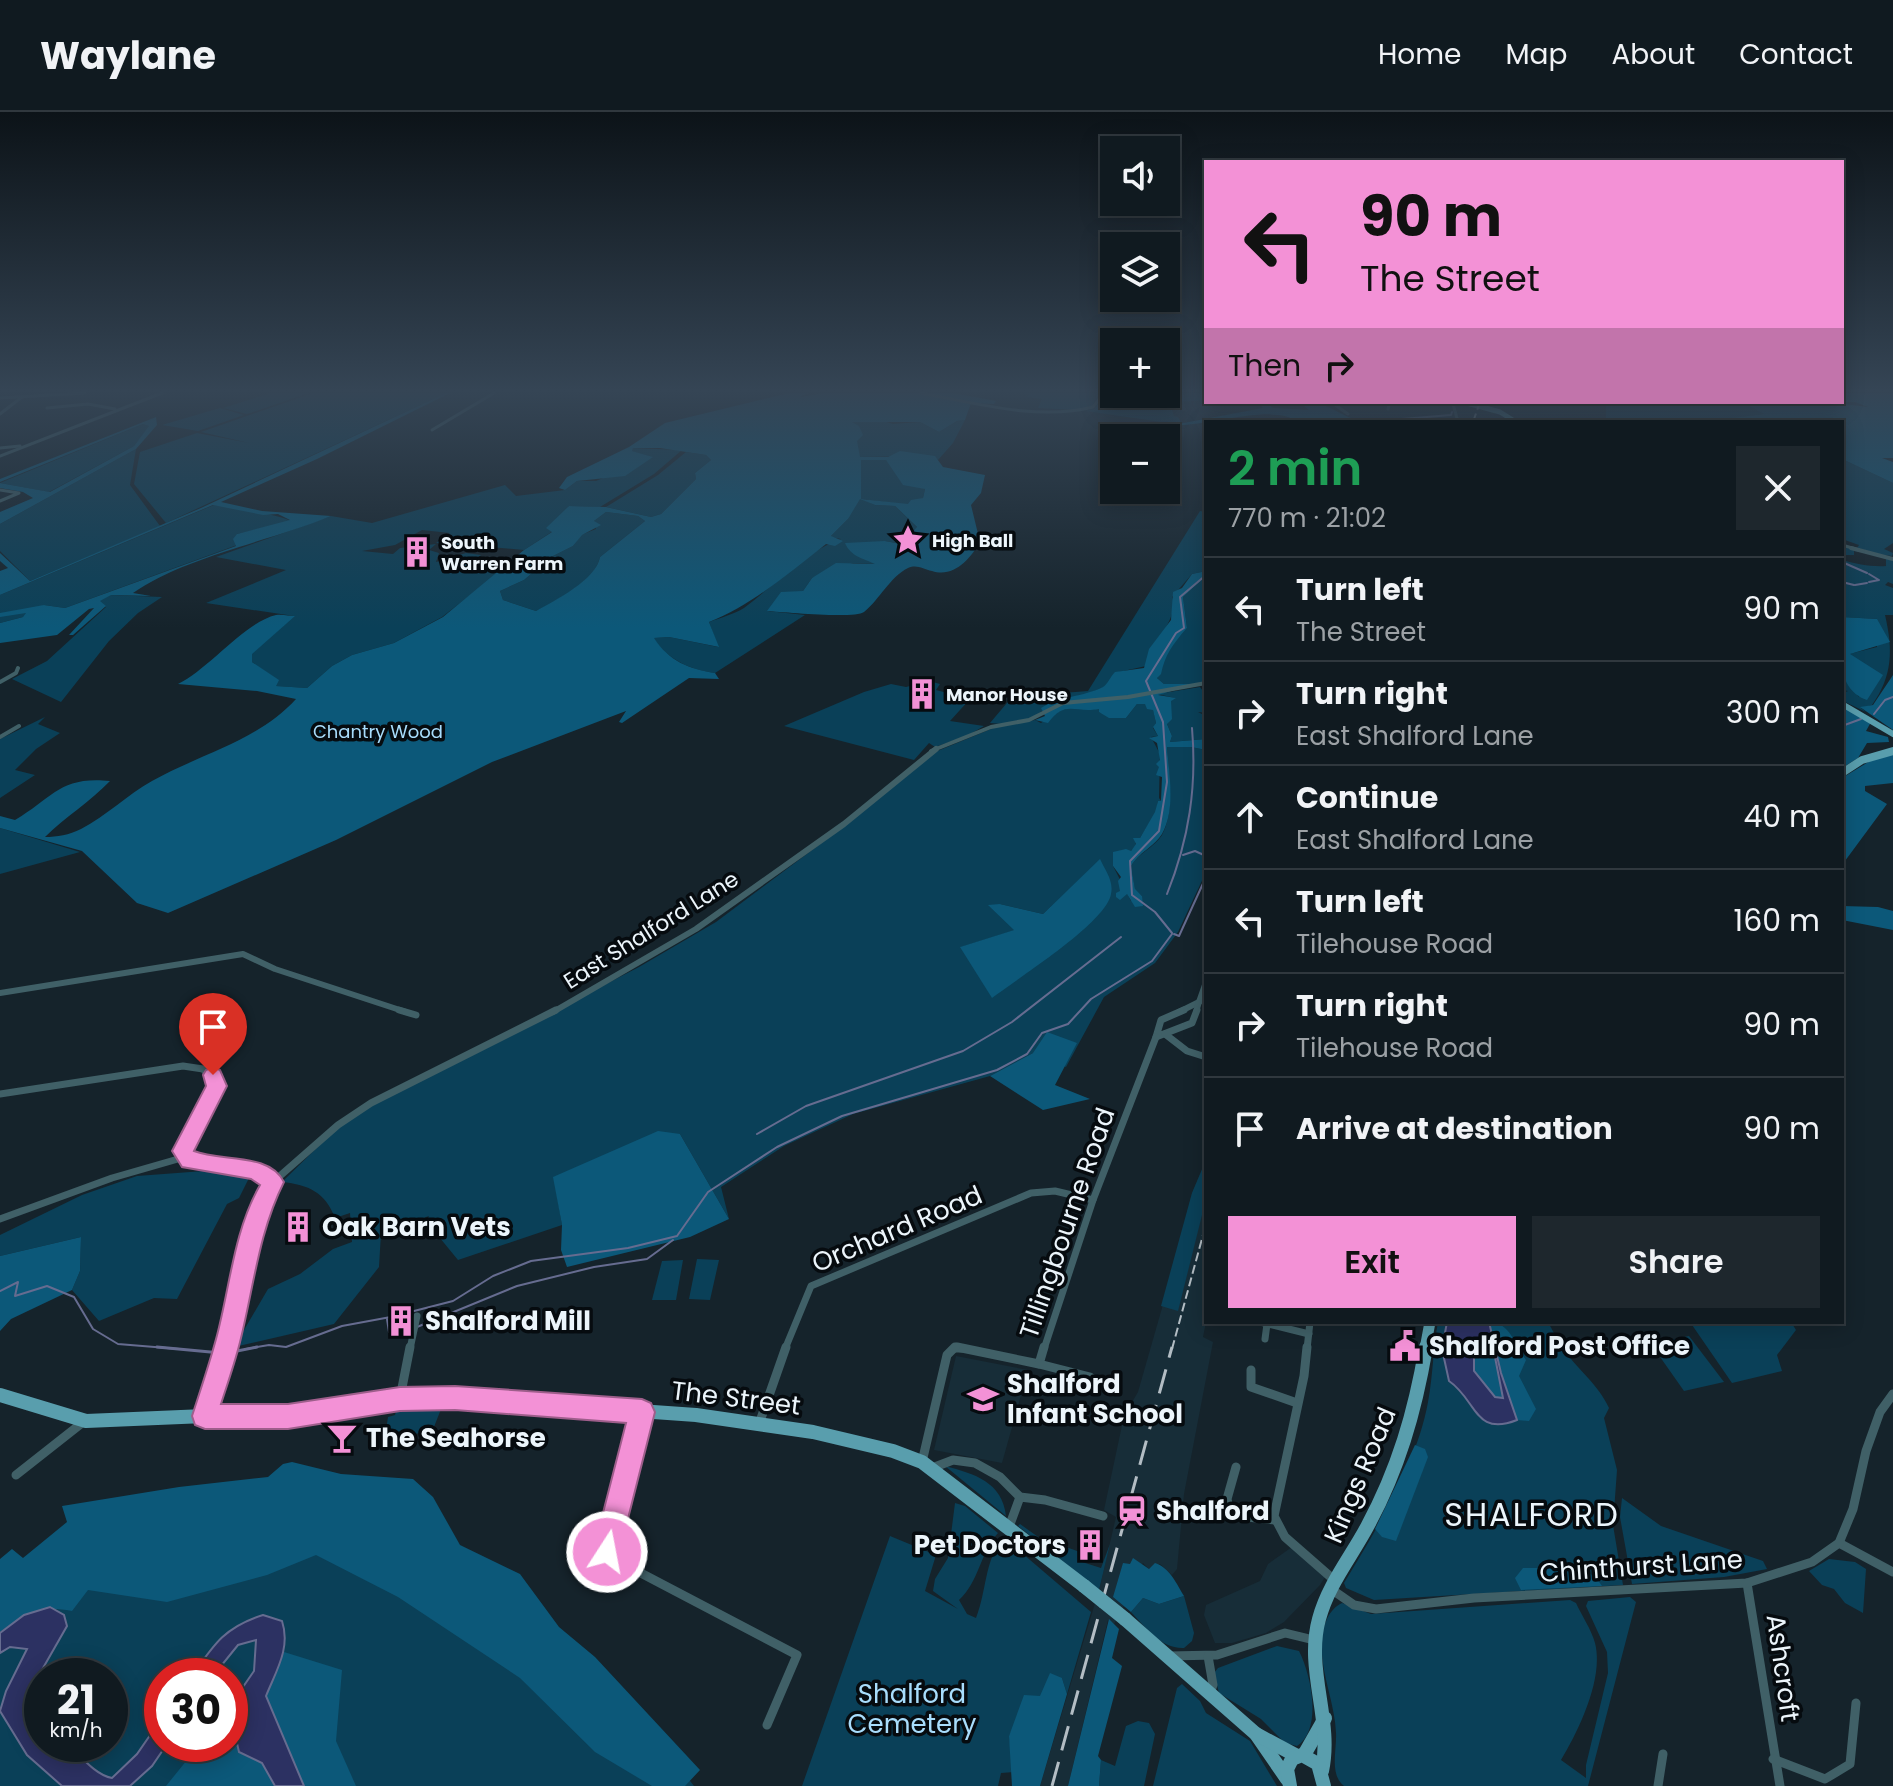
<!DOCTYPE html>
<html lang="en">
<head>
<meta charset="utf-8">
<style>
	body { margin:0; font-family:Poppins,sans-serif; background:#1e272d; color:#f1f3f6; height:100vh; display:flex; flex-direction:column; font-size:30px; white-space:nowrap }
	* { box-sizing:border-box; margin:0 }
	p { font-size:26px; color:#9ca1a5 }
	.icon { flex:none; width:44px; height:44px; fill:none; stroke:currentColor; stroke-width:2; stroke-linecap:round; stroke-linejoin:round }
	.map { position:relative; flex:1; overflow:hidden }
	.sheet { position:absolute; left:1204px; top:308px; width:640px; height:904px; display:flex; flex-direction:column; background:#101a20; border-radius:0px; box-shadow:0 4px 20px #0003,0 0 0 2px #30383e }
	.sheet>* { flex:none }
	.guide { position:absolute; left:1204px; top:48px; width:640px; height:244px; border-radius:0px; box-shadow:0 4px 20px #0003,0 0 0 2px #30383e; background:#f391d6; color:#111; overflow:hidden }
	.fabs { position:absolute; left:1100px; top:24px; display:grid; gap:16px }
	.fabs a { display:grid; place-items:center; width:80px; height:80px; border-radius:0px; background:#101a20; box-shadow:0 4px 20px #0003,0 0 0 2px #30383e; font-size:40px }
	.speed { position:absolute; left:24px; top:1546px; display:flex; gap:16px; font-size:40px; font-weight:700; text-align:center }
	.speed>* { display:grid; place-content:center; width:104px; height:104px; border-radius:50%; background:#101a20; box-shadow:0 4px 20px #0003,0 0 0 2px #30383e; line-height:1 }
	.speed small { font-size:20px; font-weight:400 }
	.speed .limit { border:12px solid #d22; background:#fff; color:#111 }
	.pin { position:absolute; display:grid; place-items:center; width:68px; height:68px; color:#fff; margin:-82px -34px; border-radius:50% 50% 50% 0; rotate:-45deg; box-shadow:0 0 8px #0007 }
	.pin .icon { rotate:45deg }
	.me { position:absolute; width:88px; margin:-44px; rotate:11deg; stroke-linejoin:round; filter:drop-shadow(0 0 6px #0008) }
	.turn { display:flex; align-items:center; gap:28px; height:168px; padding:0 24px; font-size:36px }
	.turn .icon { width:104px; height:104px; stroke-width:2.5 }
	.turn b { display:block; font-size:56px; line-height:68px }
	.then { display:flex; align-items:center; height:76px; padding:0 24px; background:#0003; gap:16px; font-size:30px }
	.round { display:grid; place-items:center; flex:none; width:84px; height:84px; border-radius:0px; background:#1e272d }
	.head { display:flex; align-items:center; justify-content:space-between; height:136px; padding:0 24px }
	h1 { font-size:48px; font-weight:600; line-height:60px; color:#1e9e55 }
	.action { display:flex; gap:16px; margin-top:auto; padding:16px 24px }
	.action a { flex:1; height:92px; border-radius:0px; background:#f391d6; color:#111; font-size:32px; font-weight:600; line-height:92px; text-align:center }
	.action a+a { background:#1e272d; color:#f1f3f6 }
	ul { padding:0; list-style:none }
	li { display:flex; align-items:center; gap:24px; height:104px; padding:0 24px; border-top:2px solid #30383e }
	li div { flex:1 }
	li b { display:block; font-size:30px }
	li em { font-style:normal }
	header { display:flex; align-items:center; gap:48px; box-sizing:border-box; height:112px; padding:0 40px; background:#101a20; border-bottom:2px solid #30383e }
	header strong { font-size:38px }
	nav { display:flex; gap:44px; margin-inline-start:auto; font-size:28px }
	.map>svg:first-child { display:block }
	.built { fill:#172d38 }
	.green { fill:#0a4058; fill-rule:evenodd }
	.forest { fill:#0c5879; fill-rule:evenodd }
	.water { fill:#2c3162; stroke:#666c90; stroke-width:2; fill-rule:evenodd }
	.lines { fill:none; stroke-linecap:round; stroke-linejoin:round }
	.stream-far1 { stroke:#666c90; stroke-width:2 }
	.stream { stroke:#666c90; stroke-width:3 }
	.street-far4 { stroke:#406067; stroke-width:3 }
	.street-far3 { stroke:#406067; stroke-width:4 }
	.street-far2 { stroke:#406067; stroke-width:6 }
	.street-far1 { stroke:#406067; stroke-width:7 }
	.street { stroke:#406067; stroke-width:9 }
	.primary-far4 { stroke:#599ead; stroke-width:5 }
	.primary-far3 { stroke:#599ead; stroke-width:6 }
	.primary-far2 { stroke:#599ead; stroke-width:8 }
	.primary-far1 { stroke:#599ead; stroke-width:11 }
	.primary { stroke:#599ead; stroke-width:14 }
	.rail-far1 { stroke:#b3bdc4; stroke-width:2; stroke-dasharray:9 4; stroke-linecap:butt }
	.rail { stroke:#b3bdc4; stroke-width:3; stroke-dasharray:25 12; stroke-linecap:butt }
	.primary-bridge { stroke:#599ead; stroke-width:14 }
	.route { fill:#f391d6; stroke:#9e5e8b; stroke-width:2 }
	.labels { text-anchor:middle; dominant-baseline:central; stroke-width:7; stroke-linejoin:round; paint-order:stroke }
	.far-poi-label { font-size:18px; font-weight:bold; fill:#ecf5fb; stroke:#060b0f; text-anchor:start }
	.far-park-label { font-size:18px; fill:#a8ddfc; stroke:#060b0f }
	.street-label { font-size:22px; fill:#ecf5fb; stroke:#060b0f }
	.near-street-label { font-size:26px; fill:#ecf5fb; stroke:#060b0f }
	.near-poi-label { font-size:26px; font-weight:bold; fill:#ecf5fb; stroke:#060b0f; text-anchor:start }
	.near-park-label { font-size:26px; fill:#a8ddfc; stroke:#060b0f }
	.near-quarter-label { font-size:32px; letter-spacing:2px; fill:#ecf5fb; stroke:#060b0f }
</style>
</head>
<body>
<header>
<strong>Waylane</strong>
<nav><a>Home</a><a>Map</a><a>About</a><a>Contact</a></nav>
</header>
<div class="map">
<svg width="1893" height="1674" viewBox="0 0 1893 1674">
	<rect width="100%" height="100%" fill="#15232b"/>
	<g class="built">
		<path d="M1206,1048V1210L1203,1225L1213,1230L1184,1382L1177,1457L1172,1463L1160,1452L1149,1457L1143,1451L1113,1485L1124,1494L1114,1512L1108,1508L1068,1674H1040L1099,1478L1116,1405L1104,1398L1124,1304L1138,1280L1174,1154L1192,1081Z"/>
		<path d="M956,1244L1028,1258L1002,1351L934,1338Z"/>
		<path d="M1292,1435L1325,1465L1320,1473L1284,1510L1266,1521L1232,1531H1215L1204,1503L1206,1493L1260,1469L1268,1452Z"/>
	</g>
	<g class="green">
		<path d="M271,281H309L247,302L223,296Z"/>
		<path d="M313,281H446L166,411L134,372L140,340L197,321L249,331L201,320Z"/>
		<path d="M1023,281H1100L1091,295L1078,298L1038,296L1042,287L1027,285L1029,282Z"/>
		<path d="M1206,281V288L1176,290L1177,293L1171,295L1174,304L1178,305L1182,313L1086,299L1094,297L1105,283Z"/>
		<path d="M1606,290H1742L1765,302L1734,306L1740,310H1627L1606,306Z"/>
		<path d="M220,296L244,303L198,319L162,313Z"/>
		<path d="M880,308L893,312L920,310L939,320L957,309L965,308L953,331L938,348L934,344L859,345L852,310Z"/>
		<path d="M143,312L150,314L134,334L49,380L0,371Z"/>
		<path d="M633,336L682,338L654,362L600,395L569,394L553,419L524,438L490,435L495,430L482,429L475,434L436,431L450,421L422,418L395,433L362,439L393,442L400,436L436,432L429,438L439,441L436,450L466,441L481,443L471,452L505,456L442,505L394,531L352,543L332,554L307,576L275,574L278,568L252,550L251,542L294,504L206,491L286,458L216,445L331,404L372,411L505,373L516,384L565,378L577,369H596L652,345L631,339Z"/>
		<path d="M136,337L130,373L160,414L30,469L0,439V412Z"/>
		<path d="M686,340L706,343L711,348L695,361L696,367L661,402L651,405L606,395L658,363Z"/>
		<path d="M1842,347L1893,371V431L1884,437L1893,441L1892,444L1854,439V443H1842V433L1857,436L1859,433L1842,427Z"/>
		<path d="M860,348H886L925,377L923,386L908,393L862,387L875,393L895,394L925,423L918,435L885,429L876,452L853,451L812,466L803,479L768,499L805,503L715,561C688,557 669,548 653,526L669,525L718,535L709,510C720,506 734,502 744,496C775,473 804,440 841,427L830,425L848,407Z"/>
		<path d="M214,393C227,394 282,403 291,409L237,422V433L65,496L44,493L23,505L0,511V483Z"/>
		<path d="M1200,399L1206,400V459L1192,462L1172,485C1180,505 1152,531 1146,554L1119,560L1107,574L1076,586L1052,589C1038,608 1014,614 990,611L1012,585L1088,579Z"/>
		<path d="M606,400L638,404L645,409L600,445C596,468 555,489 536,499L503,488L500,479L524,468L551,445L573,434L581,423L596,417L594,409Z"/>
		<path d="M1886,445L1893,448V472L1888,470L1885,473L1893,476V503H1885C1893,537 1893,564 1872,593L1861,596L1866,600L1845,590L1842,581L1848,579L1842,578V563L1859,585L1849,542L1877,535V507L1842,505V448C1857,452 1871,455 1886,454Z"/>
		<path d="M1206,464V564L1203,565L1206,569L1195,572H1164L1157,566L1167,538L1187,516L1183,485Z"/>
		<path d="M110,483L162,485L138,501L109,529L61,590L12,567L47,549L106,495L99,489Z"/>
		<path d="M929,569L940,572L936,578L970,587L950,609L984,614L967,624L935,635L929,631L914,648L784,614L864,580L891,572L906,575Z"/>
		<path d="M1200,575L1206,583V601L1198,600L1206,604V627L1170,630L1172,624L1167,612L1171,588L1175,586L1157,582Z"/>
		<path d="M1137,592H1146L1153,597L1156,611L1153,616L1158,624L1151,625L1160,642L1159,686L1162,690L1158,689L1156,700L1140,726H1134L1136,733L1131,739L1113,741V754L1131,789L1142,784L1135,778L1131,754C1138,741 1155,735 1162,723C1175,699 1169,661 1167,635H1191L1206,638V760L1178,820L1155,851L1104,885L1066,955L1033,941L990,964L853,1002L784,1034L721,1075L729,1107L680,1022L554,1065L562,1113L458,1148L426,1109L429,1104L381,1121L379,1155L334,1212L234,1235L268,1177L300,1162L333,1137L352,1130L350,1101L335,1106C325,1080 309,1073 282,1070L341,1012L368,995L639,855L716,810L855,706L930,642L996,615L1035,608L1041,611C1052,603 1065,594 1079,595C1087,596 1091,599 1099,596V600L1126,606ZM1100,748L992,885L961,835L1015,818L1000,792L1043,802Z"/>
		<path d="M45,605L38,612L60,621L36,637L15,658L35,663L0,686V627Z"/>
		<path d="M0,716L80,740L0,762Z"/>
		<path d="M1206,1048V1087L1178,1199L1161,1194L1192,1081Z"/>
		<path d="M217,1058L250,1064L239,1086L227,1092L177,1187L154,1186L99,1209L72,1178L80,1159L81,1125L0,1144V1123L82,1083L137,1064Z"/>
		<path d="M697,1147L719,1148L710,1188L689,1187Z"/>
		<path d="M683,1148L676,1188H652L662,1149Z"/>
		<path d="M1438,1210H1548C1553,1219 1558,1230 1565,1239C1579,1259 1598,1272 1609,1296L1604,1306L1617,1358L1613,1413L1623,1473L1374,1488L1346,1476L1344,1471C1376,1418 1417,1352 1428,1290C1433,1264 1433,1237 1438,1210Z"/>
		<path d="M1690,1210H1791L1796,1218L1777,1243L1782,1259L1732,1271Z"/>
		<path d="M1689,1224L1724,1270L1684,1279L1651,1232Z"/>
		<path d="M398,1292H443L432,1320L385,1325L388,1305L395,1303Z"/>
		<path d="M945,1354C975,1362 1002,1370 1006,1404Z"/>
		<path d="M1622,1386L1661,1414L1763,1449L1767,1457L1724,1465L1632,1472L1620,1405Z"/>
		<path d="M955,1391L965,1394L998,1421C980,1441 979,1470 959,1488L967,1502L976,1506C987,1478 984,1450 1003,1425L1091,1500L1067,1582L1062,1566L1015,1612L1009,1624L1014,1660L1001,1661L998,1674H802L890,1424L936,1443L925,1479L958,1497L933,1479L935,1467L948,1446Z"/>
		<path d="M1020,1412L1048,1432L1049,1429L1080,1440L1079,1449L1101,1456L1110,1432L1099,1478L1018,1414Z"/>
		<path d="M331,1418L687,1665L694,1674H0V1521L103,1458ZM42,1564H110V1632H42ZM162,1564H230V1632H162Z"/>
		<path d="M1829,1447L1855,1450L1866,1457L1863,1501L1845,1491L1834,1477L1822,1473L1809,1459Z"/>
		<path d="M1184,1484L1194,1521L1192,1529L1184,1536C1161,1537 1145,1515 1131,1500L1143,1486L1159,1492Z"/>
		<path d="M1630,1485L1636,1490L1588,1674H1344C1329,1662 1337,1638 1336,1621C1335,1590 1319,1558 1322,1527C1323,1513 1329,1497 1342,1491L1371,1502L1570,1488L1576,1491C1582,1504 1591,1517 1595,1531C1604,1566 1579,1618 1561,1648L1586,1666V1653L1608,1561L1607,1540L1586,1494L1588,1489Z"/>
		<path d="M1277,1534L1299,1539C1311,1562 1323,1617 1297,1634L1285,1631L1261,1607L1219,1581L1214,1561L1218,1556Z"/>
		<path d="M1182,1572L1200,1589L1206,1601L1250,1629L1277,1674H1153L1177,1576Z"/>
		<path d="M1138,1609L1149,1611L1155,1622L1144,1674H1099L1101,1648L1115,1654L1126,1614Z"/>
	</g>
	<g class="forest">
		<path d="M446,281H450L317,347L221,390L262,399L331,404C271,429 184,445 133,481L151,484L111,483L100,489L106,494L73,523H69L94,496L89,497L57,523L0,531V511L23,505L26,501L0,505V501L44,493L65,496L236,434L233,427L237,422L290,408L278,402L263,403L213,393L0,483V459L8,456L0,449V441L30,469L201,396Z"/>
		<path d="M789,281H808L800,285L824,281H953L996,289L994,292L971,291L965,308L957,309L939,320L920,310H852L859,314L863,323L857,329L860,345H888L900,339L935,344L943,355L985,363L981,381L971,393L980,430C970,447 954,466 932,459C923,457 917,452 908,456C890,465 880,487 864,500C854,507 784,500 767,499L781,480L803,479L812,466L836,451L875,452C863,446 851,445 845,431L885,429L917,435L915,430L923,427L924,423L912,421L917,415L895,394L875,393L860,387L848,407L831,424L843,429L835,434L826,432C789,461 752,493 709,510L719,535L669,525L654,526C669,549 689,557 715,561L719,567L689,566L622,611L619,610L626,599L492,650L336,728L168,801L137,791L82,739L0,716V704L15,708C54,685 60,664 110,669C90,690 65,705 45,725C57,725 69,723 81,717C106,704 127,683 152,669C200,642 258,629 296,587L257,579L178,572C209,557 245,510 276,503C282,502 290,504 295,504L252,542V550L279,568L276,574L307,576L332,554L352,543L394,531L443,505L524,438L552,420L546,416L569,394L606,395L651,405L661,402L696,367L695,361L711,348L706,343L660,336H633L632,339L653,345L625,364L577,369L565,378L559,376L567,365L629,335L665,311ZM861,348H886L903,373L925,377L923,386L911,388L908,392L861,387ZM606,400L638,404L645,409L600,445C596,468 555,488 536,499L503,488L500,479L524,468L551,445L573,434L582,423L601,413L594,409Z"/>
		<path d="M1842,281H1893V346H1882L1893,350V371L1842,347V310L1797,307L1804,310H1740L1732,306L1764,302L1742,290H1827L1868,295L1855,290H1831H1842Z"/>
		<path d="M1258,290H1266L1273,296L1309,298L1299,290C1326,290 1330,297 1353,307L1349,310H1297C1275,290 1203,316 1173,313L1263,296Z"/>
		<path d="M156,305L157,313L136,337L0,412V400L33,386L23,380L0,376V371L50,380L134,334L149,314L143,312L0,370V367Z"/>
		<path d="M1206,459V464L1183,485L1187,516C1172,533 1165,543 1161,562L1157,566L1164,572H1195L1158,583L1176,586L1171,589L1172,607L1167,612L1172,624L1170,630L1206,627V638L1191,635H1167C1169,662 1176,697 1162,722C1155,734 1138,741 1131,754L1135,777L1142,784L1143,794L1135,795L1127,782L1120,788L1116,785V781L1120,779L1118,769L1121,765L1113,754V740L1126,737L1131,739L1136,732L1133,726H1140L1155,700L1158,689H1161L1162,665L1156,663L1159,655L1156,652L1160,648L1157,631L1149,626L1158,624L1153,615L1156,611L1153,598L1147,597L1145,592H1137L1126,606H1109L1099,600V597C1075,602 1066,587 1048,611L1035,608L1045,604L1041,596C1060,584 1083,585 1103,575C1108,572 1110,565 1115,560L1144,556L1149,537L1171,508L1173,480L1182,476L1192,462Z"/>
		<path d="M1842,505L1877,507L1890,530L1850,542L1883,563L1867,588C1833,576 1842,534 1842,505Z"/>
		<path d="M1893,563V618L1860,595L1873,593Z"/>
		<path d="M1842,594L1871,610L1866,619L1888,625L1889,630L1867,631L1858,646L1842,656Z"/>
		<path d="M1893,642V671L1865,674V679L1887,692L1842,753V666L1870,649Z"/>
		<path d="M1100,747C1105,758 1114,769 1111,782C1106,811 1018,866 992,886L960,835L1014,818L988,793L1000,792L1043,802Z"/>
		<path d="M1842,794L1878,795L1893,799V818L1842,808Z"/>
		<path d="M1047,920L1077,931L1055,973L1090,987L1043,998L990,964L1033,941Z"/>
		<path d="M658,1019L680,1022L729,1107L690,1125L567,1155L561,1138L562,1113L553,1065Z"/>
		<path d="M81,1125L80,1159L72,1178L11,1207L0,1219V1144Z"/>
		<path d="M1489,1210C1510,1210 1515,1233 1526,1248L1519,1264L1536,1297L1529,1309L1517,1308L1501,1261Z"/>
		<path d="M1480,1233L1494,1239L1503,1286L1495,1285L1474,1259V1245Z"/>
		<path d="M1415,1333L1425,1337L1428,1345L1396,1429L1382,1425L1375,1417Z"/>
		<path d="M292,1350L341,1362L413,1367L433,1385L460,1433L520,1462L559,1515L595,1545L700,1658L685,1674H652L595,1640L520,1566L398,1485L316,1443L267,1463L167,1490L88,1478L72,1499C39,1493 27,1501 0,1520V1447L12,1437L23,1446L67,1410L62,1394L179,1375L268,1365L283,1352Z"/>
		<path d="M1133,1446L1149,1457L1155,1451C1170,1456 1176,1471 1184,1484L1159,1492L1143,1486L1131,1500L1113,1485L1123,1451L1130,1452Z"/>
		<path d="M1523,1456C1550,1457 1587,1448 1602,1474L1521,1478L1515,1466Z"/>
		<path d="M1109,1507L1119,1517L1112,1546L1122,1554L1098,1644L1101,1648L1099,1674H1068Z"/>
		<path d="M284,1540L342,1558L336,1629L356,1674H304L266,1583Z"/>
		<path d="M1050,1561L1062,1566L1067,1582L1040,1674H1012L1009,1624L1024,1583L1040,1584Z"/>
		<path d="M243,1575L234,1611L240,1620L239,1640L262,1651L275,1674H166L200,1632H230V1593Z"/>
	</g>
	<g class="water">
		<path d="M1447,1210H1489L1501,1261L1517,1308C1474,1325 1477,1288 1449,1269L1442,1237ZM1480,1233L1494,1240L1503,1286L1495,1285L1474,1259V1245Z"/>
		<path d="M50,1495L64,1503L67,1514L31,1577V1589L42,1606V1632H68C81,1644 95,1663 112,1666L137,1642L162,1606V1632H167L152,1654L130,1674H62L27,1643L0,1599L6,1579L27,1537L10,1535L0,1541V1521L24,1503Z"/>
		<path d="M263,1503L282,1509C291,1536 276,1559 266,1584L304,1674H275L262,1651L239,1640L236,1627L240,1620L234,1611L243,1575L254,1559L256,1528L238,1533L213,1564H192C214,1532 225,1515 263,1503Z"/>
	</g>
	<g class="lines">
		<g class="stream-far1">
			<path d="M1365,310L1451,303L1452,300"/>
			<path d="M1842,450L1867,461"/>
			<path d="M1869,462L1879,468L1869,470"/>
			<path d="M1842,470L1854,473"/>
			<path d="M1855,473L1867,471"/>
			<path d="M1874,602L1885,588L1893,585"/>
			<path d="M1842,614L1861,607"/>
			<path d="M1183,743L1195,739L1206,744"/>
			<path d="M1167,782C1189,727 1197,675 1192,616"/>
			<path d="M1172,821L1155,800L1132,783L1130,749L1159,719L1167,670L1163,610L1146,569L1176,521L1184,516L1180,485L1206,463"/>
			<path d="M1174,822L1179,824L1206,765"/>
			<path d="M757,1022L806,994L963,939L1012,910L1121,825"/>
			<path d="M0,1179L18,1170L15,1184L47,1174L74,1185L93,1217L118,1232L179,1237"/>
			<path d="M414,1199L453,1189L493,1164L531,1149L628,1136L677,1124L708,1080L777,1035L842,1004L997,958L1027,942L1042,921L1068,912L1091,887L1152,849L1172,822"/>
			<path d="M387,1207L389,1220L405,1218"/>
			<path d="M417,1215L517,1174L594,1155L647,1147L673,1128"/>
			<path d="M246,1237L269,1233L286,1235L342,1214L396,1204"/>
		</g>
		<g class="stream">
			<path d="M157,1235L221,1241"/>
			<path d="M227,1241L257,1235"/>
		</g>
		<g class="street-far4">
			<path d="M921,281C974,291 1039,309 1093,295L1104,281"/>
			<path d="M0,286L85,281"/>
			<path d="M1331,290L1348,302"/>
			<path d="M47,296L88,292L115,297"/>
			<path d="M1388,297L1390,290"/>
			<path d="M0,302L22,285"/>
			<path d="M1458,310L1453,292L1459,290"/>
			<path d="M432,318L494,281"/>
			<path d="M0,336L20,334"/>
			<path d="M0,344L162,281"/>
			<path d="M0,378L19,381L0,389"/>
			<path d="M1842,433L1859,438"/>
		</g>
		<g class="street-far3">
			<path d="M1851,436L1893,447"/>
			<path d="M0,570L16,561L18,556"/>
			<path d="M0,625L19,614"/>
			<path d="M931,639L991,615L1029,608L1063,591L1128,585L1206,571"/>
		</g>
		<g class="street-far2">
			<path d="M0,881L243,842L275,857L406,900"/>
			<path d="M1199,890L1206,870"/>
			<path d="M553,900L696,817L844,712L936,637"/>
			<path d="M1179,900L1199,890"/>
			<path d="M1196,900L1199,890"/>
		</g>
		<g class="street-far1">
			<path d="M399,898L416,903"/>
			<path d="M1184,898L1161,908L1156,925L1192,911L1197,898"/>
			<path d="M1165,922L1187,939L1206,945"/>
			<path d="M0,982L183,954L203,957L217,974L183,1039L189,1049L257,1059L273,1070"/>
			<path d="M0,1107L112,1066L185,1045"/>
			<path d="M1260,1210L1309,1222"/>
			<path d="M1265,1227L1267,1212"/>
			<path d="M225,1237L245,1147L261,1093L273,1070L338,1013L371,991L556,898"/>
			<path d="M410,1237L417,1204"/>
			<path d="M785,1237L811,1174L1031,1081L1055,1079L1093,1088"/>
			<path d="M953,1237H967"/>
			<path d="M1044,1237L1093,1088L1156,925"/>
			<path d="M1307,1237L1310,1210"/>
		</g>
		<g class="street">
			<path d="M957,1235L1039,1252L1044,1235"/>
			<path d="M1307,1235L1304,1264L1274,1404L1285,1425L1333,1467"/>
			<path d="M1039,1252L1090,1265L1102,1274"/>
			<path d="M1251,1258V1275L1297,1291"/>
			<path d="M400,1286L410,1235"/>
			<path d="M642,1301L607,1440L616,1448L797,1543L767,1613"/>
			<path d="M205,1303L225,1235"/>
			<path d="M759,1312L786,1235"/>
			<path d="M922,1350L947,1243L955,1235"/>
			<path d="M1236,1355L1227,1387L1229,1397L1247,1405L1275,1408"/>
			<path d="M932,1356L953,1348L975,1351L1000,1365L1020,1385L1045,1388L1103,1404"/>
			<path d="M16,1363L82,1311"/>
			<path d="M1009,1415L1020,1385"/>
			<path d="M1839,1431L1893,1460"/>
			<path d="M1747,1471L1780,1674"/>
			<path d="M1331,1477L1354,1493L1376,1497L1474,1486L1747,1471L1812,1450L1839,1431L1853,1397L1866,1339L1880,1300L1893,1282"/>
			<path d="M1169,1544L1217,1543L1285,1521L1314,1528"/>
			<path d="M1208,1544L1213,1573L1210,1581"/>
			<path d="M1773,1647L1825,1667L1850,1652L1856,1591"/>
			<path d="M1658,1674L1663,1642"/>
		</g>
		<path class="primary-far4" d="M1463,290L1500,300L1516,310"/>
		<path class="primary-far3" d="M1842,592L1893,622"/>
		<path class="primary-far2" d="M1842,661L1862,648L1893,639"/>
		<path class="primary-far1" d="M1425,1237L1430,1210"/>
		<g class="primary">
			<path d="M0,1283L86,1309L205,1304L275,1306L400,1287L455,1286L696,1303L813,1320L893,1339L922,1350L1084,1474"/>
			<path d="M1125,1507L1256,1622L1287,1667"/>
			<path d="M1256,1622L1297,1644"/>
			<path d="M1304,1643L1325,1606"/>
			<path d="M1322,1659C1333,1608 1305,1558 1319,1507C1328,1473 1351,1445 1367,1415C1398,1358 1415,1300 1426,1235"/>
			<path d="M1290,1674L1287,1657L1292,1647L1302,1643L1318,1652L1324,1674"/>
		</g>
		<g class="rail-far1">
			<path d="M1473,310L1480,290"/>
			<path d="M1172,1237L1206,1112"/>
		</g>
		<path class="rail" d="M1052,1674L1172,1235"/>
		<path class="primary-bridge" d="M1084,1474L1125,1507"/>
	</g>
	<linearGradient id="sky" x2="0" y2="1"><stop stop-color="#0c1318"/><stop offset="0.54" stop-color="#354555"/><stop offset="1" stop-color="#354555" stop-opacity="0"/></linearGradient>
	<rect width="1893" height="516" fill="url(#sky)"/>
	<path class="route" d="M213,955L220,958L227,974L194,1039C221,1050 269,1040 284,1070C259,1120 254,1173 241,1226C236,1248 228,1270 221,1292H288L400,1275L455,1274L642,1287L651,1291L655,1300L617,1450L607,1454L597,1450L593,1440L626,1311L455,1298L400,1299L288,1317H205L195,1313L192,1304C200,1279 209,1253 216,1227C230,1176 233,1120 260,1073L251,1067L182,1055L172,1039L206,974L203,963L206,958Z"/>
	<defs>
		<symbol id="sight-bare" viewBox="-9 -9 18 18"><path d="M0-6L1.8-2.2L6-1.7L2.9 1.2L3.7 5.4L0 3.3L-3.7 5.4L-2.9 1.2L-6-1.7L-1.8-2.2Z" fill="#f391d6" stroke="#060b0f" stroke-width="2.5" paint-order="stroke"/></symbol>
		<symbol id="building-bare" viewBox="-9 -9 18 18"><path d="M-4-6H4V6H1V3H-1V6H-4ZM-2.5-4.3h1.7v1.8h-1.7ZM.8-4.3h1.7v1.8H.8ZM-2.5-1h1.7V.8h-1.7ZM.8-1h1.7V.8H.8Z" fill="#f391d6" stroke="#060b0f" stroke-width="2.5" paint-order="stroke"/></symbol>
		<symbol id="civic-bare" viewBox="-9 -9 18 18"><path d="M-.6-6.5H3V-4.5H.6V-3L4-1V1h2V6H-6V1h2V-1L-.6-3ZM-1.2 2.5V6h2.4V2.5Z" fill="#f391d6" stroke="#060b0f" stroke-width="2.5" paint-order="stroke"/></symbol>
		<symbol id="school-bare" viewBox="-9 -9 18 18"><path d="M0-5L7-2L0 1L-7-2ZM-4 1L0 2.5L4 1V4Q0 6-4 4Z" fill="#f391d6" stroke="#060b0f" stroke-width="2.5" paint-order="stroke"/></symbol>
		<symbol id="bar-bare" viewBox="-9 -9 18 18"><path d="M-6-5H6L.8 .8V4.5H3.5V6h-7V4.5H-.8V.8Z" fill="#f391d6" stroke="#060b0f" stroke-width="2.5" paint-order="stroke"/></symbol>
		<symbol id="station-bare" viewBox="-9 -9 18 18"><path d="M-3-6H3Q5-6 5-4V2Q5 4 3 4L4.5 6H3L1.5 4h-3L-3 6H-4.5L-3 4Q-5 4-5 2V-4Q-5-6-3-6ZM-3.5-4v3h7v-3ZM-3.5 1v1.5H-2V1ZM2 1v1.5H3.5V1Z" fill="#f391d6" stroke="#060b0f" stroke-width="2.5" paint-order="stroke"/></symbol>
	</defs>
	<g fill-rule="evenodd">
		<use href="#sight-bare" x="886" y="406" width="44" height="44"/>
		<use href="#building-bare" x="395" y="418" width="44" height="44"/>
		<use href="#building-bare" x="900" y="560" width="44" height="44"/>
		<use href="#building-bare" x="276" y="1093" width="44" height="44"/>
		<use href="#building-bare" x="379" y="1187" width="44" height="44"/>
		<use href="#civic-bare" x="1383" y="1212" width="44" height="44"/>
		<use href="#school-bare" x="961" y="1265" width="44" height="44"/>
		<use href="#bar-bare" x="320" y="1304" width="44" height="44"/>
		<use href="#station-bare" x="1110" y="1377" width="44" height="44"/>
		<use href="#building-bare" x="1068" y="1411" width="44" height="44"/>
	</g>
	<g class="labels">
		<g class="far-poi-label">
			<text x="932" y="428">High Ball</text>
			<text x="441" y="430">South<tspan x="441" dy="21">Warren Farm</tspan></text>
			<text x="946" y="582">Manor House</text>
		</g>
		<g class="far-park-label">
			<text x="378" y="619">Chantry Wood</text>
		</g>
		<g class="street-label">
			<text transform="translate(651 818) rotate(-32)">East Shalford Lane</text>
		</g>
		<g class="near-street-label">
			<text transform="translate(1067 1111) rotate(-71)">Tillingbourne Road</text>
			<text transform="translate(897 1117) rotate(-23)">Orchard Road</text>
			<text transform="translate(736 1286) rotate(7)">The Street</text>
			<text transform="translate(1360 1363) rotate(-67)">Kings Road</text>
			<text transform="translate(1641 1454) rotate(-4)">Chinthurst Lane</text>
			<text transform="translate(1783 1556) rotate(82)">Ashcroft</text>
		</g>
		<g class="near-poi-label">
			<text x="322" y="1115">Oak Barn Vets</text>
			<text x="425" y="1209">Shalford Mill</text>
			<text x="1429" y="1234">Shalford Post Office</text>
			<text x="1007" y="1272">Shalford<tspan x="1007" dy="30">Infant School</tspan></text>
			<text x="366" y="1326">The Seahorse</text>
			<text x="1156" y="1399">Shalford</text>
			<text x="1066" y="1433" text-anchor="end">Pet Doctors</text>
		</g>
		<g class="near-park-label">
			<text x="912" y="1582">Shalford<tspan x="912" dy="30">Cemetery</tspan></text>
		</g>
		<g class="near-quarter-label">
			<text x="1532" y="1402">SHALFORD</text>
		</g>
	</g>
</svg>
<div class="fabs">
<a><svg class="icon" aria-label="sound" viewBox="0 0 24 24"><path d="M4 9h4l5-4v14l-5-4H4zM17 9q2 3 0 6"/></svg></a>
<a><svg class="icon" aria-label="layers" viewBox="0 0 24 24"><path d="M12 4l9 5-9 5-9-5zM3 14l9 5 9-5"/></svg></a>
<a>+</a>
<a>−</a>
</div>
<div class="speed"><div>21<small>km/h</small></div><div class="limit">30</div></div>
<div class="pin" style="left:213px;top:963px;background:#d93025"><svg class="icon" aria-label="arrive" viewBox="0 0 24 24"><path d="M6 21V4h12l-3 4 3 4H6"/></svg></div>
<svg class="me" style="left:607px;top:1440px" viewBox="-20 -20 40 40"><circle r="17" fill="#f391d6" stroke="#fff" stroke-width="3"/><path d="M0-11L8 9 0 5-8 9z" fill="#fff"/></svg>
<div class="guide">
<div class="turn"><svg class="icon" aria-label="left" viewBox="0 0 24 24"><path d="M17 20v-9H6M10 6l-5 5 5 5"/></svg><div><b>90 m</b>The Street</div></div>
<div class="then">Then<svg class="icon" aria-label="right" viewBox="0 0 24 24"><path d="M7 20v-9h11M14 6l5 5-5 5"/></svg></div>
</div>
<section class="sheet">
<div class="head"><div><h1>2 min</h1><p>770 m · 21:02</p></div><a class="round"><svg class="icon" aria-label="close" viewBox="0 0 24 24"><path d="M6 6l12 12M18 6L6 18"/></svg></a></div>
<ul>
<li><svg class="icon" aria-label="left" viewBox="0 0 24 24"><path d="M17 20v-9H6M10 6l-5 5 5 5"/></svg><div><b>Turn left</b><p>The Street</p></div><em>90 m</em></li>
<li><svg class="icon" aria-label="right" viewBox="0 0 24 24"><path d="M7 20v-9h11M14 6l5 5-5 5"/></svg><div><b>Turn right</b><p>East Shalford Lane</p></div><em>300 m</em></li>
<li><svg class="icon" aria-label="ahead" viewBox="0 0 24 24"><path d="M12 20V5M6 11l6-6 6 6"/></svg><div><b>Continue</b><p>East Shalford Lane</p></div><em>40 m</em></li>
<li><svg class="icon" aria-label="left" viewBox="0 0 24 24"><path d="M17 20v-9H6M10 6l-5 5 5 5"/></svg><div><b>Turn left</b><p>Tilehouse Road</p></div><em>160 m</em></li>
<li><svg class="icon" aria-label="right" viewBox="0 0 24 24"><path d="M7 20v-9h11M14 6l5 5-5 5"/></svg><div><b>Turn right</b><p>Tilehouse Road</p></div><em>90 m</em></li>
<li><svg class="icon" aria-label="arrive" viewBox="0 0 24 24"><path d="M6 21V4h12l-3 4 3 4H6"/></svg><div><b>Arrive at destination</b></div><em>90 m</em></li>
</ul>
<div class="action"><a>Exit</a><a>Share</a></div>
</section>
</div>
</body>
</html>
